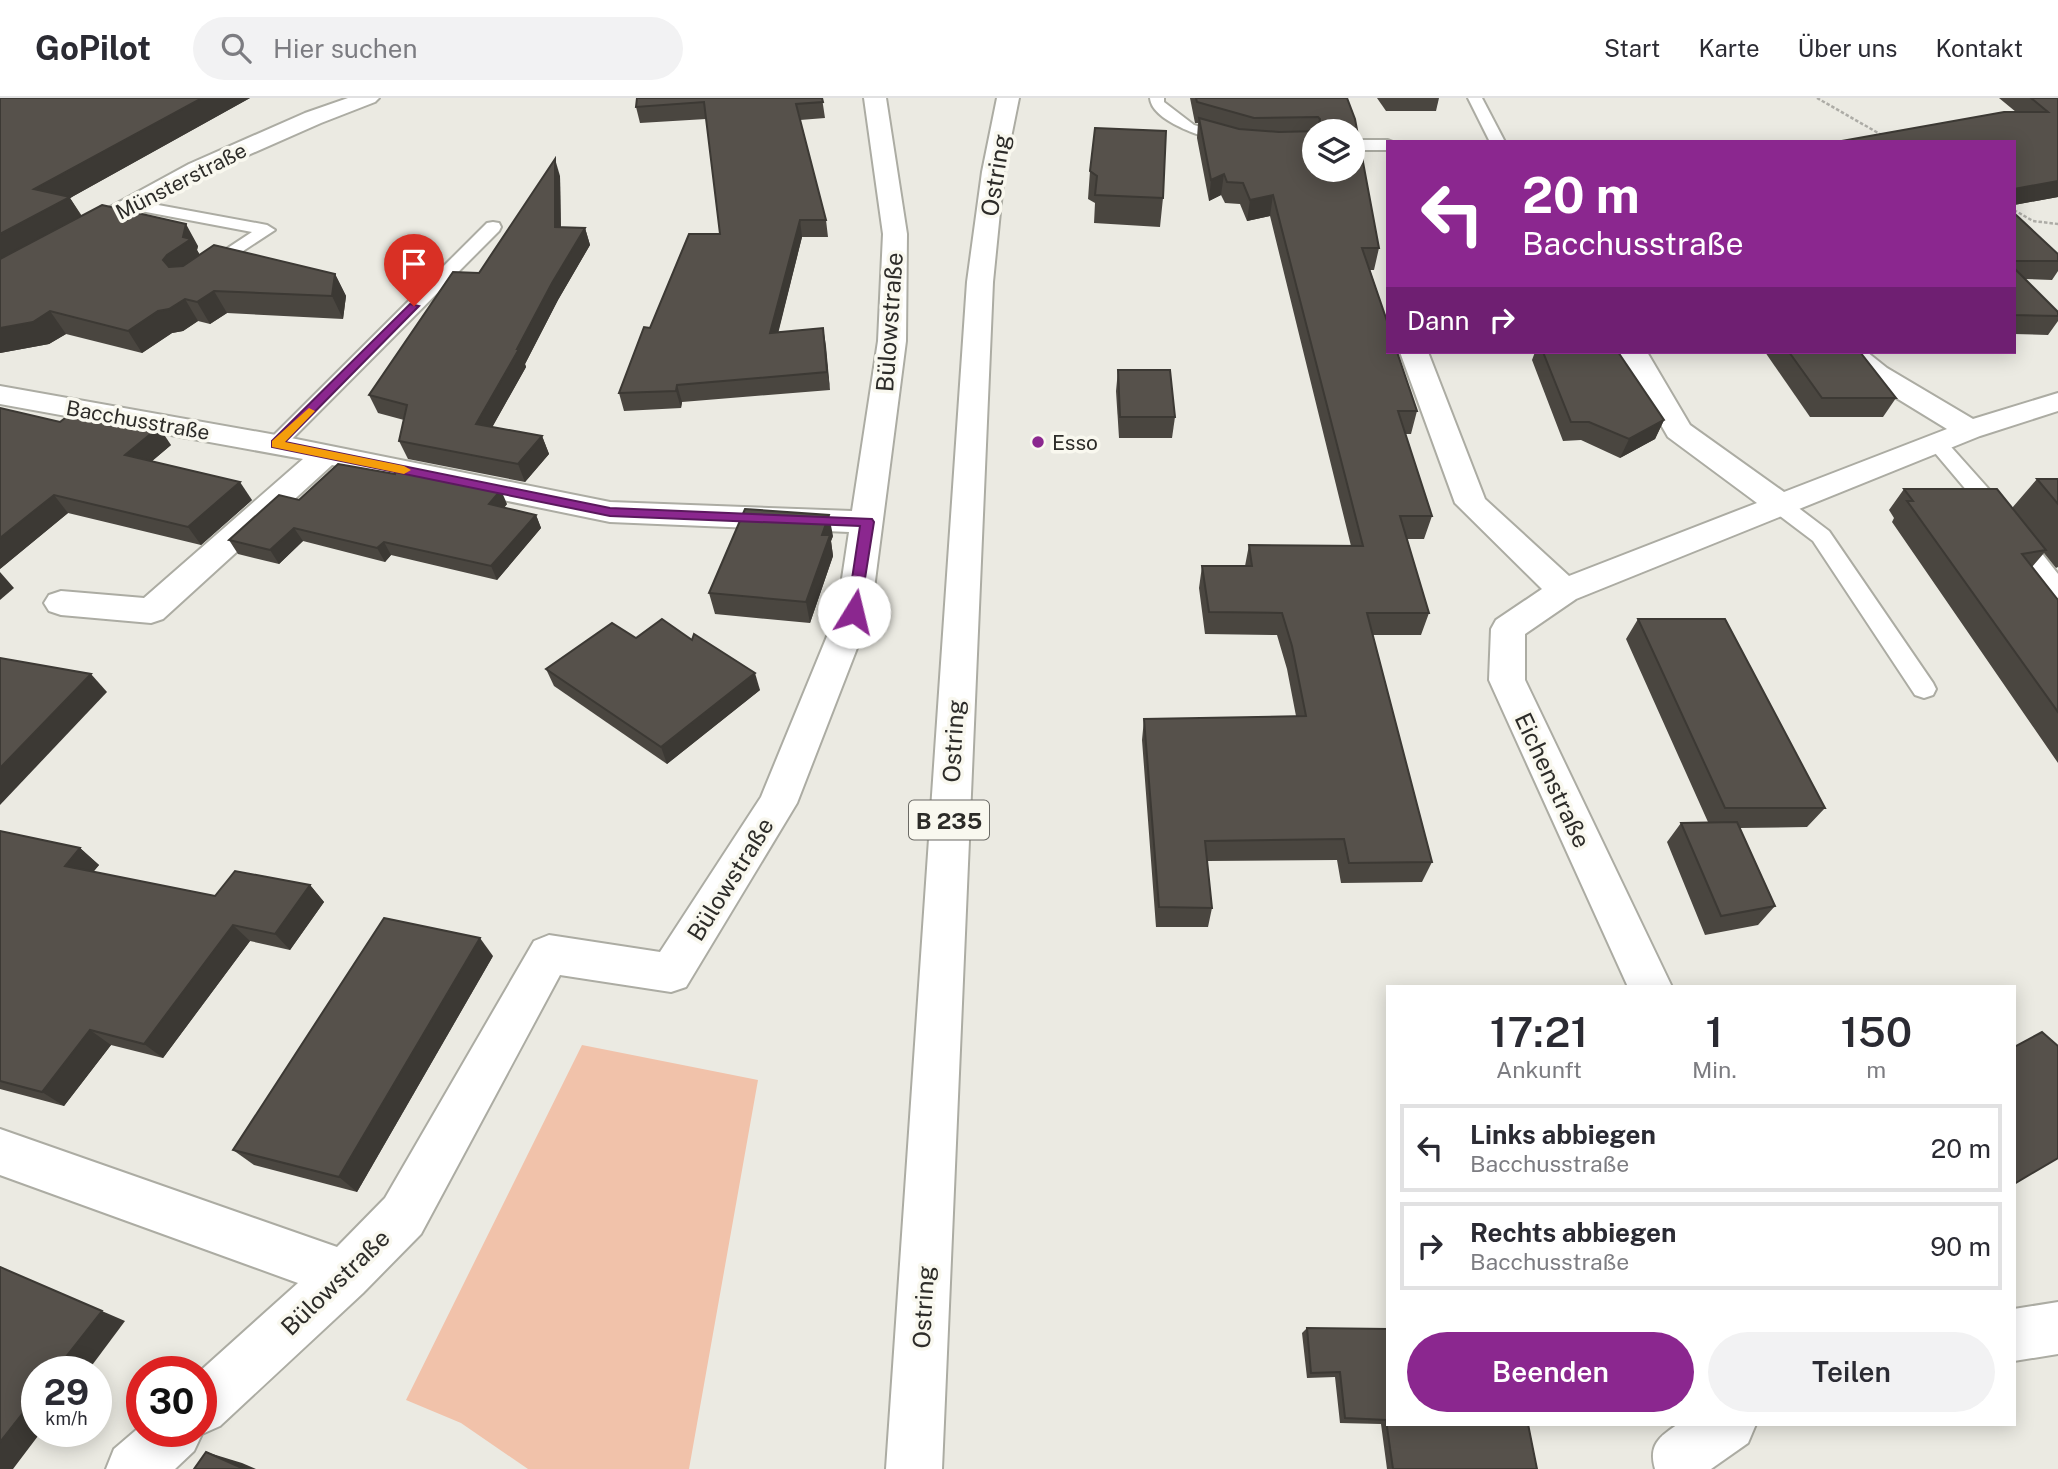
<!DOCTYPE html>
<html lang="de">
<head>
<meta charset="utf-8">
<style>
	body { margin:0; font-family:"Public Sans",sans-serif; background:#f2f2f3; color:#2b2b33; height:100vh; display:flex; flex-direction:column; font-size:26px; white-space:nowrap }
	* { box-sizing:border-box; margin:0 }
	p { font-size:23px; color:#7c7c81 }
	.icon { flex:none; width:38px; height:38px; fill:none; stroke:currentColor; stroke-width:2; stroke-linecap:round; stroke-linejoin:round }
	.map { position:relative; flex:1; overflow:hidden }
	.panel { position:absolute; left:1386px; top:887px; width:630px; height:441px; display:flex; flex-direction:column; background:#fff; border-radius:0px; box-shadow:0 4px 18px #0003 }
	.panel>* { flex:none }
	.hud { position:absolute; left:1386px; top:42px; width:630px; height:214px; border-radius:0px; box-shadow:0 4px 18px #0003; background:#8b278f; color:#fff; overflow:hidden }
	.tools { position:absolute; left:1302px; top:21px; display:grid; gap:14px }
	.tools a { display:grid; place-items:center; width:63px; height:63px; border-radius:50%; background:#fff; box-shadow:0 4px 18px #0003; font-size:35px }
	.speed { position:absolute; left:21px; top:1258px; display:flex; gap:14px; font-size:35px; font-weight:700; text-align:center }
	.speed>* { display:grid; place-content:center; width:91px; height:91px; border-radius:50%; background:#fff; box-shadow:0 4px 18px #0003; line-height:1 }
	.speed small { font-size:18px; font-weight:400 }
	.speed .limit { border:10px solid #d22; background:#fff; color:#111 }
	.pin { position:absolute; display:grid; place-items:center; width:60px; height:60px; color:#fff; margin:-72px -30px; border-radius:50% 50% 50% 0; rotate:-45deg; box-shadow:0 0 7px #0007 }
	.pin .icon { rotate:45deg }
	.me { position:absolute; width:77px; margin:-38px; rotate:9deg; stroke-linejoin:round; filter:drop-shadow(0 0 5px #0008) }
	.turn { display:flex; align-items:center; gap:24px; height:147px; padding:0 21px; font-size:32px }
	.turn .icon { width:91px; height:91px; stroke-width:2.5 }
	.turn b { display:block; font-size:49px; line-height:60px }
	.then { display:flex; align-items:center; height:66px; padding:0 21px; background:#0003; gap:14px; font-size:26px }
	.eta { display:flex; justify-content:space-evenly; align-items:center; height:119px; text-align:center }
	.eta b { font-size:42px; font-weight:600; line-height:49px }
	.action { display:flex; gap:14px; margin-top:auto; padding:14px 21px }
	.action a { flex:1; height:80px; border-radius:42px; background:#8b278f; color:#fff; font-size:28px; font-weight:600; line-height:80px; text-align:center }
	.action a+a { background:#f2f2f3; color:#2b2b33 }
	ul { padding:0; list-style:none }
	li { display:flex; align-items:center; gap:21px; height:88px; margin:0 14px 10px; padding:0 7px; border:4px solid #e1e1e2; border-radius:0px }
	li div { flex:1 }
	li b { display:block; font-size:26px }
	li em { font-style:normal }
	header { display:flex; align-items:center; gap:42px; box-sizing:border-box; height:98px; padding:0 35px; background:#fff; border-bottom:2px solid #e1e1e2 }
	header strong { font-size:33px }
	nav { display:flex; gap:38px; margin-inline-start:auto; font-size:24px }
	.search { width:490px; height:63px; background:#f2f2f3; display:flex; align-items:center; gap:18px; box-sizing:border-box; padding:0 24px; border-radius:38px; color:#7c7c81; font-size:26px }
	.map>svg:first-child { display:block }
	.green { fill:#f1c2aa }
	.lines { fill:none; stroke-linecap:round; stroke-linejoin:round }
	.lane-casing { stroke:#acaca3; stroke-width:4 }
	.street-casing { stroke:#acaca3; stroke-width:4 }
	.primary-casing { stroke:#acaca3; stroke-width:4 }
	.path { stroke:#adaca6; stroke-width:2.5; stroke-dasharray:3.5 2; stroke-linecap:butt }
	.lane { fill:#fff; fill-rule:evenodd }
	.street { fill:#fff; fill-rule:evenodd }
	.primary { fill:#fff; fill-rule:evenodd }
	.wall { fill:#4a4640 }
	.shaded-wall { fill:#3c3934 }
	.building { fill:#56514b; stroke:#3c3934; stroke-width:2; fill-rule:evenodd }
	.route { fill:#8b278f; stroke:#5a195d; stroke-width:2 }
	.slow { fill:#f59e0b }
	.poi-dot { fill:#8b278f; stroke:#f9f8ef; stroke-width:2.5 }
	.labels { text-anchor:middle; dominant-baseline:central; stroke-width:7; stroke-linejoin:round; paint-order:stroke }
	.far-street-label { font-size:21px; fill:#2d2c29; stroke:#f9f8ef }
	.far-poi-label { font-size:21px; fill:#2d2c29; stroke:#f9f8ef; text-anchor:start }
	.shield { fill:#f9f8ef; stroke:#6a6964; stroke-width:2 }
	.shield-label { font-size:23px; font-weight:bold; fill:#2d2c29 }
	.street-label { font-size:24px; fill:#2d2c29; stroke:#f9f8ef }
</style>
</head>
<body>
<header>
<strong>GoPilot</strong>
<div class="search"><svg class="icon" aria-label="search" viewBox="0 0 24 24"><circle cx="10" cy="10" r="6"/><path d="M15 15l6 6"/></svg>Hier suchen</div>
<nav><a>Start</a><a>Karte</a><a>Über uns</a><a>Kontakt</a></nav>
</header>
<div class="map">
<svg width="2058" height="1371" viewBox="0 0 2058 1371">
	<rect width="100%" height="100%" fill="#ebeae2"/>
	<path class="green" d="M582,947L758,982L689,1371H528L461,1325L406,1302Z"/>
	<g class="lines">
		<defs>
			<g id="lane">
				<path d="M1150,0H1164V4L1194,27L1236,39L1239,42L1231,47C1210,41 1152,25 1150,0Z"/>
				<path d="M1468,0H1482L1505,44H1490Z"/>
				<path d="M1353,42H1388L1393,44H1388V52H1353Z"/>
				<path d="M131,102L267,127L275,132L208,176L199,171L202,167L252,134L125,110L123,107Z"/>
				<path d="M493,124L499,125L501,129L499,133L283,350H269L266,346L269,342L487,125Z"/>
				<path d="M1937,339L1944,341L2011,416L2058,476V500L2050,498L1995,426L1930,349L1927,345L1930,341Z"/>
				<path d="M1780,400L1788,402L1829,433L1933,585L1936,591L1933,597L1924,600L1915,597L1813,443L1772,412L1769,407L1772,402Z"/>
			</g>
			<g id="street">
				<path d="M348,0H379L375,4L321,25L205,76L9,184L0,187V169L189,66L305,15Z"/>
				<path d="M864,0H886L907,136L906,243L871,514L797,705L686,889L671,894L560,877L421,1136L363,1195L220,1328L202,1336L194,1353L175,1371H106L114,1351L142,1327V1334H201L199,1274L298,1185L0,1077V1031L337,1149L385,1100L534,843L549,837L660,854L761,699L837,514L849,434L610,424L332,367L163,521L151,525L61,517L49,513L44,505L49,497L61,493L144,500L303,361L0,306V288L276,337L610,404L852,413L878,243L883,136Z"/>
				<path d="M1400,254H1428L1485,401L1569,478L1757,405L1668,339L1619,254H1647L1690,327L1784,394L1947,331L1867,282L1836,254H1867L1887,270L1973,321L2058,295V313L1980,338L1576,501L1525,536V582L1672,889H1628L1489,582L1491,531L1496,522L1542,491L1455,405Z"/>
				<path d="M2058,1204V1256L2014,1263V1211Z"/>
				<path d="M1678,1326H1756L1748,1345L1711,1371H1655C1648,1347 1659,1339 1678,1326Z"/>
			</g>
			<path id="primary" d="M997,0H1019L1004,74L993,184L942,1371H886L967,184L982,74Z"/>
		</defs>
		<use href="#lane" class="lane-casing"/>
		<use href="#street" class="street-casing"/>
		<use href="#primary" class="primary-casing"/>
		<g class="path">
			<path d="M1817,0L1894,44"/>
			<path d="M2014,112L2033,123L2058,126"/>
		</g>
		<use href="#lane" class="lane"/>
		<use href="#street" class="street"/>
		<use href="#primary" class="primary"/>
	</g>
	<g class="wall">
		<path d="M0,0H250L70,100L82,118L198,148L197,152L200,157L335,176L346,198L343,221L227,215L210,226L198,223L183,233L172,235L142,255L66,236L49,246L0,255Z"/>
		<path d="M637,0H822L825,20L800,22L826,122L828,139H802L778,234L823,230L830,292L682,304L681,310L624,313L619,295L650,230L720,136L706,21L640,25L636,9Z"/>
		<path d="M1190,0H1347L1379,150L1374,172H1370L1417,313L1411,336H1405L1432,418L1424,441H1407L1429,515L1421,537H1373L1432,764L1422,784L1341,785L1337,762L1207,763L1212,810L1208,829H1156L1142,642L1144,621L1296,618L1287,571L1277,537L1205,536L1199,490L1202,468H1245L1249,447L1351,448L1270,118L1247,123L1240,106L1225,105L1221,97L1209,103L1197,40L1198,25H1195Z"/>
		<path d="M1377,0H1439L1436,13H1386Z"/>
		<path d="M1999,0H2058V99L2014,107L2016,14Z"/>
		<path d="M1090,73L1163,100L1160,129L1094,125L1095,105L1088,101Z"/>
		<path d="M560,78L561,129L585,130L590,147L558,202L525,266L526,269L492,329L542,338L549,356L525,384L408,361L399,343L404,322L378,315L369,297L479,175Z"/>
		<path d="M2014,115L2058,156V173L2052,182L2025,181L2058,214V223L2048,237L2014,236Z"/>
		<path d="M1535,254H1618L1664,322L1655,341L1620,360L1581,342L1563,343L1532,262Z"/>
		<path d="M1765,254H1860L1896,300L1883,319H1810Z"/>
		<path d="M1118,272L1175,319L1172,340H1119L1116,293Z"/>
		<path d="M60,324L171,347L152,363L252,402L201,447L68,415L0,471Z"/>
		<path d="M2037,381H2058V469L2056,470L2044,455L2032,469L2058,502V665L1892,424L1894,420L1889,412L1904,391L2012,410Z"/>
		<path d="M299,402L507,406L504,410L536,417L541,430L497,482L391,457L385,464L303,443L279,466L238,456L229,442Z"/>
		<path d="M833,438L831,443L833,458L810,525L715,516L709,495Z"/>
		<path d="M1638,521L1825,710L1807,729L1739,730L1775,808L1758,827L1705,837L1667,744L1681,725L1708,724L1626,541Z"/>
		<path d="M636,540L760,592L667,666L554,588L546,571Z"/>
		<path d="M0,733L80,750L99,767L93,774L215,798L310,787L324,804L290,852L250,843L163,960L111,947L64,1008L0,991Z"/>
		<path d="M493,858L357,1094L254,1067L233,1052Z"/>
		<path d="M1307,1230L1537,1371H1387L1381,1326L1340,1325L1335,1279L1307,1280L1302,1235Z"/>
	</g>
	<g class="shaded-wall">
		<path d="M202,0H250L70,100L83,121L0,166V136L34,91Z"/>
		<path d="M555,61L560,78L561,147L555,129Z"/>
		<path d="M1224,76L1221,97L1209,103L1211,82Z"/>
		<path d="M2058,83V99L2014,107V91Z"/>
		<path d="M1273,97L1270,118L1247,123L1250,102Z"/>
		<path d="M800,122L802,139L774,252L770,235Z"/>
		<path d="M186,126L198,148L197,152L203,163L176,184L163,162L183,139Z"/>
		<path d="M585,130L590,147L558,202L525,266L526,269L484,344L476,326L552,185Z"/>
		<path d="M335,176L346,198L343,221L332,198Z"/>
		<path d="M214,193L227,215L210,226L197,204Z"/>
		<path d="M185,201L198,223L183,233L172,235L142,255L128,233L158,213Z"/>
		<path d="M50,213L66,236L49,246L0,255V230Z"/>
		<path d="M823,230L826,248L830,292L827,274Z"/>
		<path d="M677,287L682,304L681,310L676,293Z"/>
		<path d="M1664,322L1655,341L1620,360L1629,341Z"/>
		<path d="M159,329L171,347L138,375L125,357Z"/>
		<path d="M542,338L549,356L525,384L518,366Z"/>
		<path d="M240,384L252,402L201,447L188,429Z"/>
		<path d="M501,392L507,406L495,420L489,406Z"/>
		<path d="M54,397L68,415L0,471V440Z"/>
		<path d="M536,417L541,430L497,482L491,468Z"/>
		<path d="M829,417L833,438L831,443L833,458L810,525L806,504L822,437Z"/>
		<path d="M294,430L303,443L279,466L270,452Z"/>
		<path d="M384,444L391,457L385,464L377,450Z"/>
		<path d="M0,474L14,490L0,502Z"/>
		<path d="M755,575L760,592L667,666L661,649Z"/>
		<path d="M91,576L107,594L0,707V670Z"/>
		<path d="M80,750L99,767L84,785L65,768Z"/>
		<path d="M310,787L324,804L290,852L275,836Z"/>
		<path d="M233,827L250,843L163,960L144,946Z"/>
		<path d="M480,840L493,858L357,1094L339,1079Z"/>
		<path d="M90,932L111,947L64,1008L42,994Z"/>
		<path d="M0,1169L125,1223L87,1274H54Z"/>
		<path d="M37,1297V1334H41L13,1371H0V1344Z"/>
		<path d="M206,1354L242,1365L256,1371H244Z"/>
	</g>
	<g class="building">
		<path d="M0,0H202L34,91L70,99L0,136Z"/>
		<path d="M637,0H822L823,4L796,6L826,122H800L770,235L823,230L827,274L677,287L676,293L619,295L644,229L650,230L689,136H720L704,4L636,9Z"/>
		<path d="M1196,0H1347L1355,21L1379,150H1362L1388,226V254H1397L1417,313H1398L1432,418H1400L1429,515H1367L1432,764L1349,765L1344,741L1205,743L1212,810L1159,809L1144,621L1306,618L1292,548L1282,515L1209,514L1202,468H1252L1249,447L1363,448L1273,97L1250,102L1243,85L1227,84L1224,76L1211,82L1199,20L1239,31L1279,34L1318,33L1320,21L1318,19L1254,20L1197,4ZM1314,33H1353V72H1314Z"/>
		<path d="M2031,0H2058V83L2014,91V44H1836L2004,14H2048Z"/>
		<path d="M1095,30L1166,33L1163,100L1095,97L1097,78L1090,73Z"/>
		<path d="M555,61V129L585,130L552,185L517,251H519L476,326L542,338L518,366L399,343L407,307L369,297L453,174L479,175Z"/>
		<path d="M102,107L186,126L183,139L191,141L167,157L163,162L169,169L183,168L214,147L335,176L332,198L214,193L197,204L185,201L169,211L158,213L128,233L50,213L33,224L0,230V161Z"/>
		<path d="M2014,115L2058,156V163H2014Z"/>
		<path d="M2014,170L2058,214V218L2014,217Z"/>
		<path d="M1543,254H1618L1664,322L1629,341L1589,324H1571Z"/>
		<path d="M1789,254H1860L1896,300H1822Z"/>
		<path d="M1118,272H1170L1175,319H1120Z"/>
		<path d="M0,310L60,324L74,313L159,329L125,357L240,384L188,429L54,397L0,440Z"/>
		<path d="M338,366L395,376L396,370L501,392L489,406L536,417L491,468L384,444L377,450L294,430L270,452L229,442L279,397L299,402Z"/>
		<path d="M2037,381H2058V406Z"/>
		<path d="M1904,391H1997L2046,452L2022,456L2058,502V614L1907,403H1913Z"/>
		<path d="M745,411L829,417L822,437H830L806,504L709,495Z"/>
		<path d="M662,521L692,542L694,536L755,575L661,649L546,571L612,525L636,540Z"/>
		<path d="M1638,521H1725L1825,710H1725Z"/>
		<path d="M0,560L91,576L0,670Z"/>
		<path d="M1737,724L1775,808L1721,818L1681,725Z"/>
		<path d="M0,733L80,750L65,768L215,798L235,773L310,787L275,836L233,827L144,946L90,932L42,994L0,983Z"/>
		<path d="M384,820L480,840L339,1079L233,1052Z"/>
		<path d="M2042,934L2058,948V1060L2014,1086V949Z"/>
		<path d="M0,1169L102,1213L54,1274H37V1297L0,1344Z"/>
		<path d="M1307,1230L1388,1231V1326H1528L1537,1371H1393L1386,1322L1345,1320L1340,1274L1311,1275Z"/>
		<path d="M206,1354L244,1371H194Z"/>
	</g>
	<path class="route" d="M410,206L419,208L285,344L610,410L872,421L874,424L859,518L854,519L847,514L860,428L610,418L272,349V343Z"/>
	<path class="slow" d="M309,310L315,313L285,344L404,368L411,372L404,376L272,349V343Z"/>
	<circle class="poi-dot" cx="1038" cy="344" r="7"/>
	<g class="labels">
		<g class="far-street-label">
			<text transform="translate(181 83) rotate(-27)">Münsterstraße</text>
			<text transform="translate(138 322) rotate(10)">Bacchusstraße</text>
		</g>
		<g class="far-poi-label">
			<text x="1052" y="344">Esso</text>
		</g>
		<rect class="shield" x="909" y="702.5" width="80" height="39" rx="5"/>
		<g class="shield-label">
			<text x="949" y="722">B 235</text>
		</g>
		<g class="street-label">
			<text transform="translate(995 77) rotate(-81)">Ostring</text>
			<text transform="translate(889 224) rotate(-86)">Bülowstraße</text>
			<text transform="translate(953 643) rotate(-87)">Ostring</text>
			<text transform="translate(1553 682) rotate(65)">Eichenstraße</text>
			<text transform="translate(730 781) rotate(-58)">Bülowstraße</text>
			<text transform="translate(335 1184) rotate(-44)">Bülowstraße</text>
			<text transform="translate(923 1209) rotate(-87)">Ostring</text>
		</g>
	</g>
</svg>
<div class="tools">
<a><svg class="icon" aria-label="layers" viewBox="0 0 24 24"><path d="M12 4l9 5-9 5-9-5zM3 14l9 5 9-5"/></svg></a>
</div>
<div class="speed"><div>29<small>km/h</small></div><div class="limit">30</div></div>
<div class="pin" style="left:414px;top:208px;background:#d93025"><svg class="icon" aria-label="arrive" viewBox="0 0 24 24"><path d="M6 21V4h12l-3 4 3 4H6"/></svg></div>
<svg class="me" style="left:854px;top:514px" viewBox="-20 -20 40 40"><circle r="19" fill="#fff"/><path d="M0-13L10 11 0 6-10 11z" fill="#8b278f"/></svg>
<div class="hud">
<div class="turn"><svg class="icon" aria-label="left" viewBox="0 0 24 24"><path d="M17 20v-9H6M10 6l-5 5 5 5"/></svg><div><b>20 m</b>Bacchusstraße</div></div>
<div class="then">Dann<svg class="icon" aria-label="right" viewBox="0 0 24 24"><path d="M7 20v-9h11M14 6l5 5-5 5"/></svg></div>
</div>
<section class="panel">
<div class="eta">
<div><b>17:21</b><p>Ankunft</p></div>
<div><b>1</b><p>Min.</p></div>
<div><b>150</b><p>m</p></div>
</div>
<ul>
<li><svg class="icon" aria-label="left" viewBox="0 0 24 24"><path d="M17 20v-9H6M10 6l-5 5 5 5"/></svg><div><b>Links abbiegen</b><p>Bacchusstraße</p></div><em>20 m</em></li>
<li><svg class="icon" aria-label="right" viewBox="0 0 24 24"><path d="M7 20v-9h11M14 6l5 5-5 5"/></svg><div><b>Rechts abbiegen</b><p>Bacchusstraße</p></div><em>90 m</em></li>
</ul>
<div class="action"><a>Beenden</a><a>Teilen</a></div>
</section>
</div>
</body>
</html>
